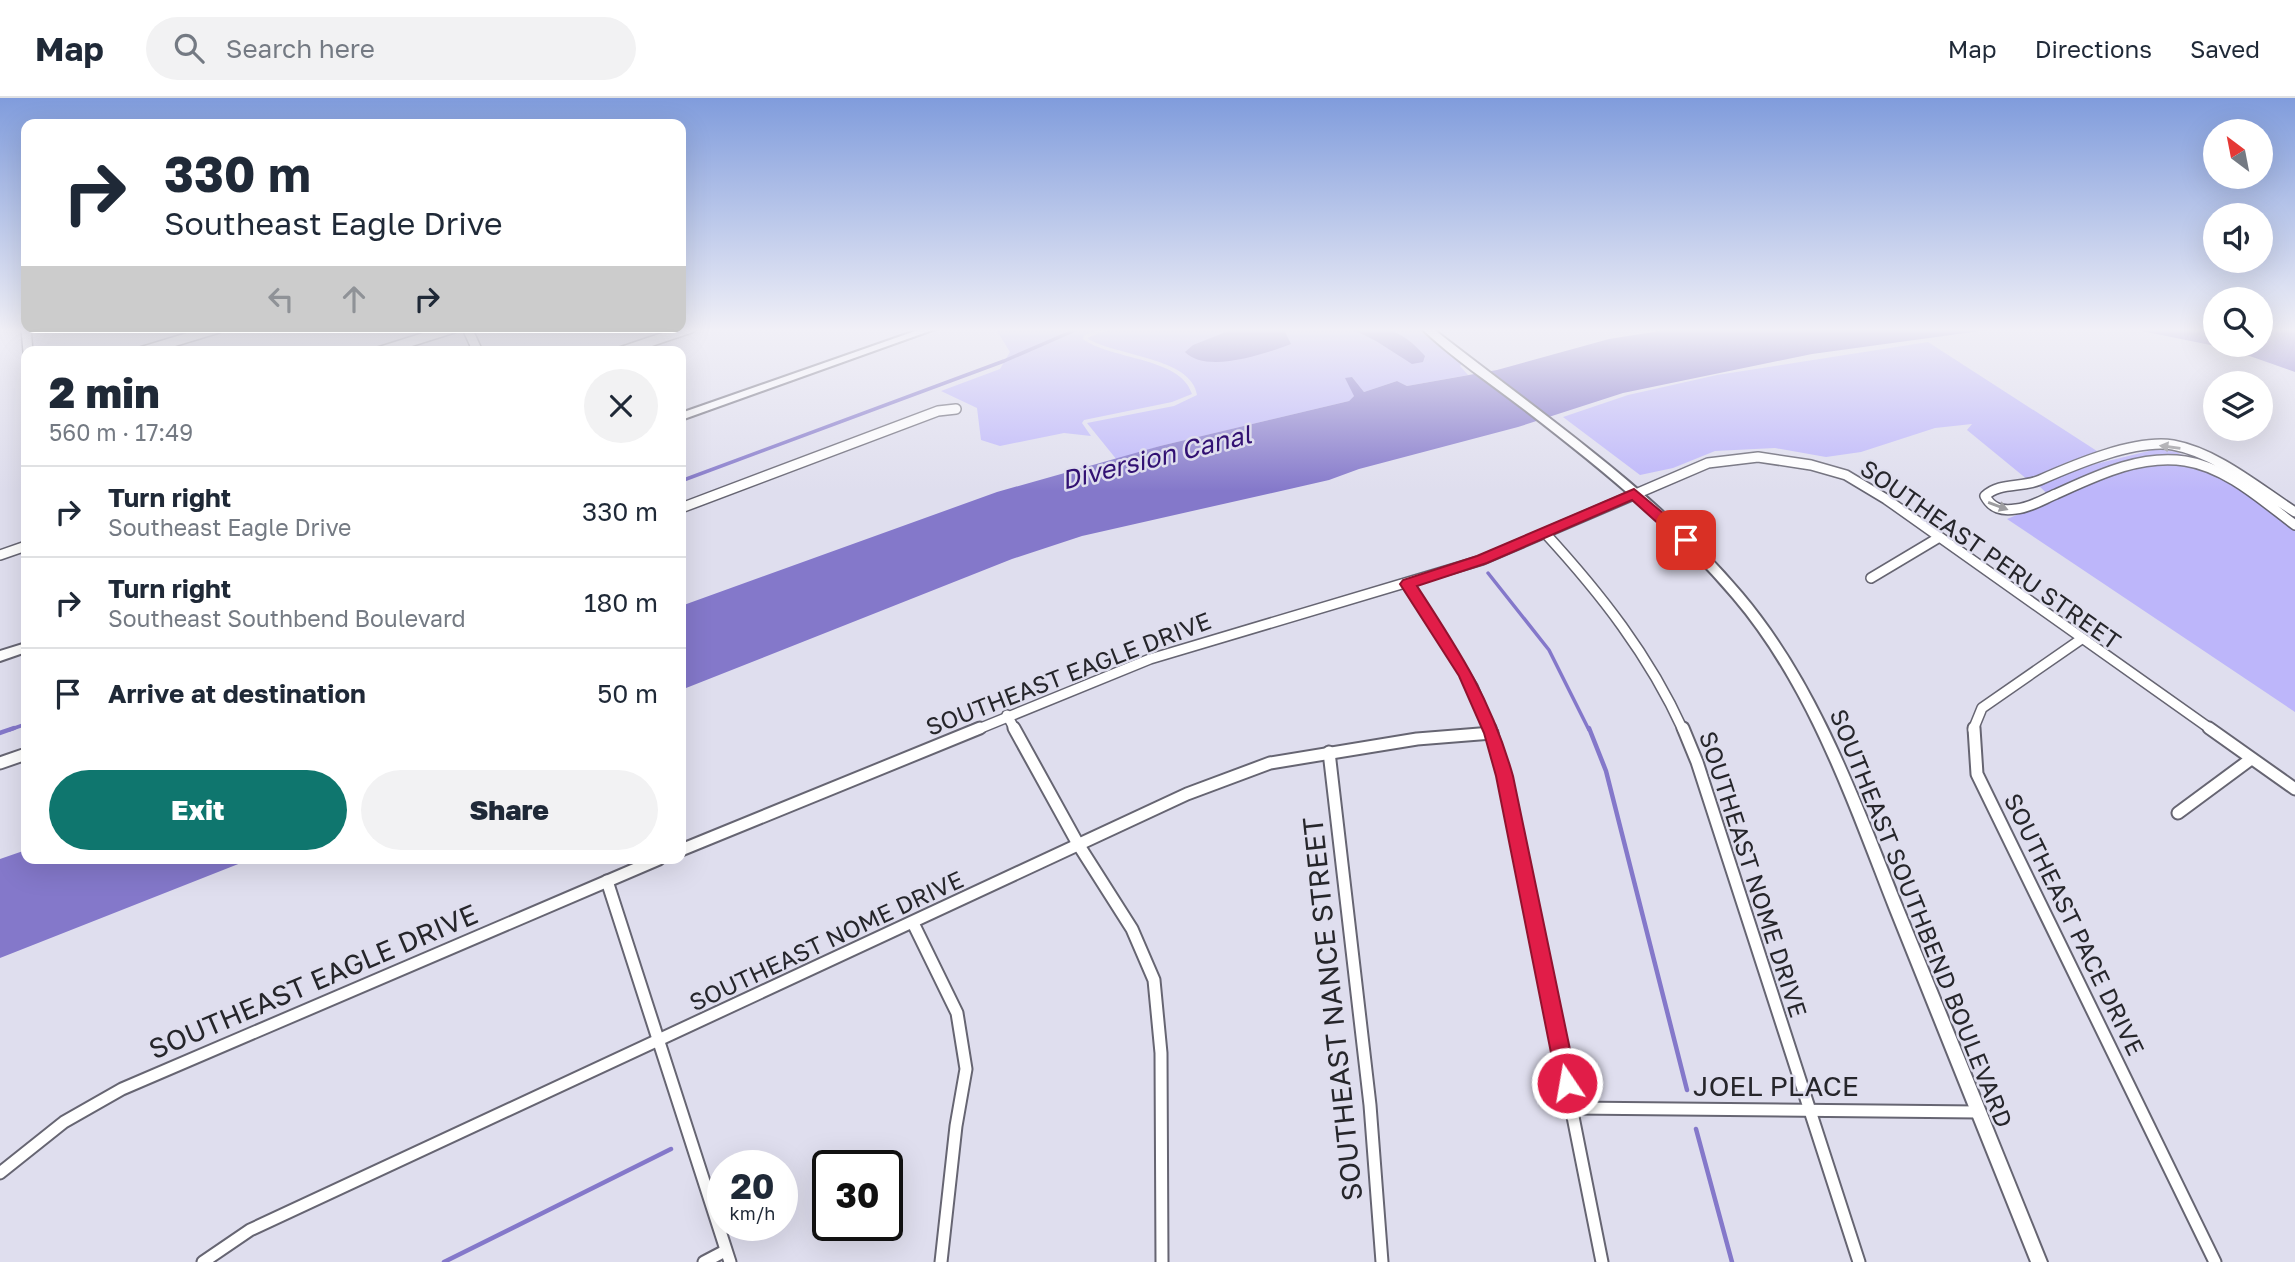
<!DOCTYPE html>
<html lang="en">
<head>
<meta charset="utf-8">
<style>
	body { margin:0; font-family:"Golos Text",sans-serif; background:#f2f2f3; color:#1f2937; height:100vh; display:flex; flex-direction:column; font-size:26px; white-space:nowrap }
	* { box-sizing:border-box; margin:0 }
	p { font-size:23px; color:#747a83 }
	.icon { flex:none; width:38px; height:38px; fill:none; stroke:currentColor; stroke-width:2; stroke-linecap:round; stroke-linejoin:round }
	.map { position:relative; flex:1; overflow:hidden }
	.side { position:absolute; left:21px; top:248px; width:665px; height:518px; display:flex; flex-direction:column; background:#fff; border-radius:14px; box-shadow:0 7px 28px #0002 }
	.side>* { flex:none }
	.banner { position:absolute; left:21px; top:21px; width:665px; height:214px; border-radius:14px; box-shadow:0 7px 28px #0002; background:#fff; color:#1f2937; overflow:hidden }
	.needle { width:46px; rotate:328deg }
	.fabs { position:absolute; left:2203px; top:21px; display:grid; gap:14px }
	.fabs a { display:grid; place-items:center; width:70px; height:70px; border-radius:50%; background:#fff; box-shadow:0 7px 28px #0002; font-size:35px }
	.speed { position:absolute; left:707px; top:1052px; display:flex; gap:14px; font-size:35px; font-weight:700; text-align:center }
	.speed>* { display:grid; place-content:center; width:91px; height:91px; border-radius:50%; background:#fff; box-shadow:0 7px 28px #0002; line-height:1 }
	.speed small { font-size:18px; font-weight:400 }
	.speed .limit { border:4px solid #111; border-radius:10px; background:#fff; color:#111 }
	.pin { position:absolute; display:grid; place-items:center; width:60px; height:60px; color:#fff; margin:-30px; border-radius:14px; box-shadow:0 4px 10px #0006 }
	.me { position:absolute; width:77px; margin:-38px; rotate:348deg; stroke-linejoin:round; filter:drop-shadow(0 0 5px #0008) }
	.turn { display:flex; align-items:center; gap:24px; height:147px; padding:0 28px; font-size:32px }
	.turn .icon { width:91px; height:91px; stroke-width:2.5 }
	.turn b { display:block; font-size:49px; line-height:60px }
	.lanes { display:flex; align-items:center; height:66px; padding:0 28px; background:#0003; justify-content:center; gap:35px; direction:ltr }
	.lanes .off { opacity:.35 }
	.round { display:grid; place-items:center; flex:none; width:74px; height:74px; border-radius:37px; background:#f2f2f3 }
	.head { display:flex; align-items:center; justify-content:space-between; height:119px; padding:0 28px }
	h1 { font-size:42px; font-weight:800; line-height:52px }
	.primary-button { display:flex; gap:14px; margin-top:auto; padding:14px 28px }
	.primary-button a { flex:1; height:80px; border-radius:42px; background:#0f766e; color:#fff; font-size:28px; font-weight:800; line-height:80px; text-align:center }
	.primary-button a+a { background:#f2f2f3; color:#1f2937 }
	ul { padding:0; list-style:none }
	li { display:flex; align-items:center; gap:21px; height:91px; padding:0 28px; border-top:2px solid #e0e1e3 }
	li div { flex:1 }
	li b { display:block; font-size:26px }
	li em { font-style:normal }
	header { display:flex; align-items:center; gap:42px; box-sizing:border-box; height:98px; padding:0 35px; background:#fff; border-bottom:2px solid #e0e1e3 }
	header strong { font-size:33px }
	nav { display:flex; gap:38px; margin-inline-start:auto; font-size:24px }
	.search { width:490px; height:63px; background:#f2f2f3; display:flex; align-items:center; gap:18px; box-sizing:border-box; padding:0 24px; border-radius:38px; color:#747a83; font-size:26px }
	.map>svg:first-child { display:block }
	.green { fill:#bdb6fa }
	.water { fill:#8478ca }
	.lines { fill:none; stroke-linecap:round; stroke-linejoin:round }
	.stream-far1 { stroke:#8478ca; stroke-width:3.5 }
	.stream { stroke:#8478ca; stroke-width:4.5 }
	.minor-far1-casing { stroke:#666572; stroke-width:12 }
	.minor-casing { stroke:#666572; stroke-width:15 }
	.tertiary-casing { stroke:#666572; stroke-width:4 }
	.minor-far1 { stroke:#fff; stroke-width:9 }
	.minor { stroke:#fff; stroke-width:11 }
	.tertiary { fill:#fff; fill-rule:evenodd }
	.oneway { fill:#9d9da0 }
	.route { fill:#e11d48; stroke:#92132f; stroke-width:2 }
	.labels { text-anchor:middle; dominant-baseline:central; stroke-width:5; stroke-linejoin:round; paint-order:stroke }
	.street-label { font-size:24px; fill:#26262b; stroke:#dfdeee }
	.water-label { font-size:26px; font-style:italic; fill:#321173; stroke:#dfdeee }
	.near-street-label { font-size:28px; fill:#26262b; stroke:#dfdeee }
</style>
</head>
<body>
<header>
<strong>Map</strong>
<div class="search"><svg class="icon" aria-label="search" viewBox="0 0 24 24"><circle cx="10" cy="10" r="6"/><path d="M15 15l6 6"/></svg>Search here</div>
<nav><a>Map</a><a>Directions</a><a>Saved</a></nav>
</header>
<div class="map">
<svg width="2295" height="1164" viewBox="0 0 2295 1164">
	<rect width="100%" height="100%" fill="#dfdeee"/>
	<g class="green">
		<path d="M995,230H1103L1084,237L1083,241C1111,262 1181,259 1192,296L1172,304L1084,322L1082,325L1091,338L1064,335L1000,348L981,342L977,310L941,293L1000,271L1010,254Z"/>
		<path d="M1113,230H1416L1462,266L1460,268L1468,277L1407,288L1397,283L1364,294L1352,279L1354,298L1349,303L1160,348L1117,362L1087,325L1174,308L1197,297C1192,259 1114,258 1087,240Z"/>
		<path d="M1928,244L2100,355L2070,363L2028,382L1967,332L1972,326L1935,330L1861,354L1826,359L1775,350L1715,353L1673,370L1640,377L1563,319L1628,297L1717,277Z"/>
		<path d="M2157,351L2177,354L2295,422V614L2007,421L2054,402L2039,388L2079,370Z"/>
	</g>
	<g class="water">
		<path d="M1236,230H1283L1291,246C1265,256 1206,276 1185,254L1193,247Z"/>
		<path d="M1350,230C1386,230 1399,229 1425,258L1423,264L1412,266L1376,243Z"/>
		<path d="M1679,230H2002L1812,256L1623,295L1518,329L1359,371L1329,382L1082,438L1012,461L681,592V508L997,394L1160,348L1349,303L1354,298L1345,280L1352,279L1364,294L1397,283L1407,288L1497,272L1609,241Z"/>
		<path d="M2127,230H2215L2216,247H2261V230H2295V274L2230,251Z"/>
		<path d="M26,752V761H251L0,860V761Z"/>
	</g>
	<g class="lines">
		<g class="stream-far1">
			<path d="M681,383L1004,263L1073,233"/>
			<path d="M1488,475L1549,552L1589,632"/>
			<path d="M9,632L26,626"/>
		</g>
		<g class="stream">
			<path d="M1589,630L1606,673L1687,992"/>
			<path d="M0,635L14,630"/>
			<path d="M1696,1031L1732,1164"/>
			<path d="M444,1164L671,1051"/>
		</g>
		<defs>
			<g id="minor-far1">
				<path d="M26,230L28,254"/>
				<path d="M467,230L478,254"/>
				<path d="M140,254L219,230"/>
				<path d="M378,254L454,230"/>
				<path d="M620,254L691,230"/>
				<path d="M681,410L938,313L956,311"/>
				<path d="M2295,414C2259,391 2217,355 2173,347C2135,341 2074,367 2040,382C2022,390 1999,384 1985,398C1992,411 2002,413 2016,411C2030,410 2044,401 2056,396C2096,378 2140,356 2185,363C2226,369 2263,403 2295,427"/>
				<path d="M1545,435C1600,495 1649,557 1683,632"/>
				<path d="M0,457L26,448"/>
				<path d="M1871,480L1938,440"/>
				<path d="M1408,486L1473,589L1491,632"/>
				<path d="M1007,617L1015,632"/>
				<path d="M976,632L1150,561L1482,462L1708,365L1758,359L1811,367L1846,377L1886,401L2212,632"/>
				<path d="M1973,632L1982,610L2080,542"/>
			</g>
			<g id="minor">
				<path d="M1014,630L1078,746L1132,831L1154,882L1161,955L1162,1164"/>
				<path d="M1490,630L1505,678L1602,1164"/>
				<path d="M1683,630L1697,664L1859,1164"/>
				<path d="M1974,630L1977,676L2215,1164"/>
				<path d="M2209,630L2295,691"/>
				<path d="M1329,654L1370,1007L1382,1164"/>
				<path d="M0,665L26,656"/>
				<path d="M2178,715L2251,661"/>
				<path d="M681,752L980,630"/>
				<path d="M607,783L730,1164"/>
				<path d="M913,825L957,915L966,971L956,1028L941,1164"/>
				<path d="M1573,1010L1978,1014"/>
				<path d="M0,1075L64,1024L122,991L659,761"/>
				<path d="M203,1164L250,1132L1187,696L1270,665L1417,641L1492,635"/>
				<path d="M704,1164L725,1153"/>
			</g>
			<g id="tertiary">
				<path d="M924,230H938L681,322V315Z"/>
				<path d="M1421,230H1432C1539,314 1654,391 1742,495C1819,586 1860,703 1904,812C1952,929 2000,1047 2047,1164H2031C1984,1047 1937,929 1890,812C1848,705 1809,589 1733,500C1672,428 1599,369 1525,312C1490,285 1452,260 1421,230Z"/>
				<path d="M26,545V554L0,563V553Z"/>
			</g>
		</defs>
		<use href="#minor-far1" class="minor-far1-casing"/>
		<use href="#minor" class="minor-casing"/>
		<use href="#tertiary" class="tertiary-casing"/>
		<use href="#minor-far1" class="minor-far1"/>
		<use href="#minor" class="minor"/>
		<use href="#tertiary" class="tertiary"/>
	</g>
	<defs><path id="oneway-solid" d="M-6-.8H1V-3.2L6.5 0L1 3.2V.8H-6Z" transform="scale(1.75)"/></defs>
	<g class="oneway">
		<use href="#oneway-solid" transform="translate(2170 349) rotate(-172)"/>
		<use href="#oneway-solid" transform="translate(1998 408) rotate(20)"/>
	</g>
	<linearGradient id="sky" x2="0" y2="1"><stop stop-color="#809cdc"/><stop offset="0.59" stop-color="#f1f0f7"/><stop offset="1" stop-color="#f1f0f7" stop-opacity="0"/></linearGradient>
	<rect width="2295" height="393" fill="url(#sky)"/>
	<path class="route" d="M1634,391L1692,439V446H1681L1632,402L1487,465L1417,488C1460,554 1491,601 1513,678L1577,985L1575,992L1567,995L1560,992L1557,985L1496,678L1484,635L1459,578L1400,486L1403,482L1477,458Z"/>
	<g class="labels">
		<g class="street-label">
			<text transform="translate(1991 456) rotate(35)">SOUTHEAST PERU STREET</text>
			<text transform="translate(1068 575) rotate(-21)">SOUTHEAST EAGLE DRIVE</text>
			<text transform="translate(1754 776) rotate(72)">SOUTHEAST NOME DRIVE</text>
			<text transform="translate(1922 820) rotate(68)">SOUTHEAST SOUTHBEND BOULEVARD</text>
			<text transform="translate(2075 826) rotate(64)">SOUTHEAST PACE DRIVE</text>
			<text transform="translate(826 842) rotate(-25)">SOUTHEAST NOME DRIVE</text>
		</g>
		<g class="water-label">
			<text transform="translate(1156 359) rotate(-14)">Diversion Canal</text>
		</g>
		<g class="near-street-label">
			<text transform="translate(313 883) rotate(-23)">SOUTHEAST EAGLE DRIVE</text>
			<text transform="translate(1332 911) rotate(-96)">SOUTHEAST NANCE STREET</text>
			<text x="1776" y="987">JOEL PLACE</text>
		</g>
	</g>
</svg>
<div class="fabs">
<a><svg class="needle" viewBox="-14 -14 28 28"><path d="M0-13l5 13h-10z" fill="#e53935"/><path d="M0 13l5-13h-10z" fill="#747a83"/></svg></a>
<a><svg class="icon" aria-label="sound" viewBox="0 0 24 24"><path d="M4 9h4l5-4v14l-5-4H4zM17 9q2 3 0 6"/></svg></a>
<a><svg class="icon" aria-label="search" viewBox="0 0 24 24"><circle cx="10" cy="10" r="6"/><path d="M15 15l6 6"/></svg></a>
<a><svg class="icon" aria-label="layers" viewBox="0 0 24 24"><path d="M12 4l9 5-9 5-9-5zM3 14l9 5 9-5"/></svg></a>
</div>
<div class="speed"><div>20<small>km/h</small></div><div class="limit">30</div></div>
<div class="pin" style="left:1686px;top:442px;background:#d93025"><svg class="icon" aria-label="arrive" viewBox="0 0 24 24"><path d="M6 21V4h12l-3 4 3 4H6"/></svg></div>
<svg class="me" style="left:1567px;top:985px" viewBox="-20 -20 40 40"><circle r="17" fill="#e11d48" stroke="#fff" stroke-width="3"/><path d="M0-11L8 9 0 5-8 9z" fill="#fff"/></svg>
<div class="banner">
<div class="turn"><svg class="icon" aria-label="right" viewBox="0 0 24 24"><path d="M7 20v-9h11M14 6l5 5-5 5"/></svg><div><b>330 m</b>Southeast Eagle Drive</div></div>
<div class="lanes"><svg class="icon off" aria-label="left" viewBox="0 0 24 24"><path d="M17 20v-9H6M10 6l-5 5 5 5"/></svg><svg class="icon off" aria-label="ahead" viewBox="0 0 24 24"><path d="M12 20V5M6 11l6-6 6 6"/></svg><svg class="icon" aria-label="right" viewBox="0 0 24 24"><path d="M7 20v-9h11M14 6l5 5-5 5"/></svg></div>
</div>
<section class="side">
<div class="head"><div><h1>2 min</h1><p>560 m · 17:49</p></div><a class="round"><svg class="icon" aria-label="close" viewBox="0 0 24 24"><path d="M6 6l12 12M18 6L6 18"/></svg></a></div>
<ul>
<li><svg class="icon" aria-label="right" viewBox="0 0 24 24"><path d="M7 20v-9h11M14 6l5 5-5 5"/></svg><div><b>Turn right</b><p>Southeast Eagle Drive</p></div><em>330 m</em></li>
<li><svg class="icon" aria-label="right" viewBox="0 0 24 24"><path d="M7 20v-9h11M14 6l5 5-5 5"/></svg><div><b>Turn right</b><p>Southeast Southbend Boulevard</p></div><em>180 m</em></li>
<li><svg class="icon" aria-label="arrive" viewBox="0 0 24 24"><path d="M6 21V4h12l-3 4 3 4H6"/></svg><div><b>Arrive at destination</b></div><em>50 m</em></li>
</ul>
<div class="primary-button"><a>Exit</a><a>Share</a></div>
</section>
</div>
</body>
</html>
